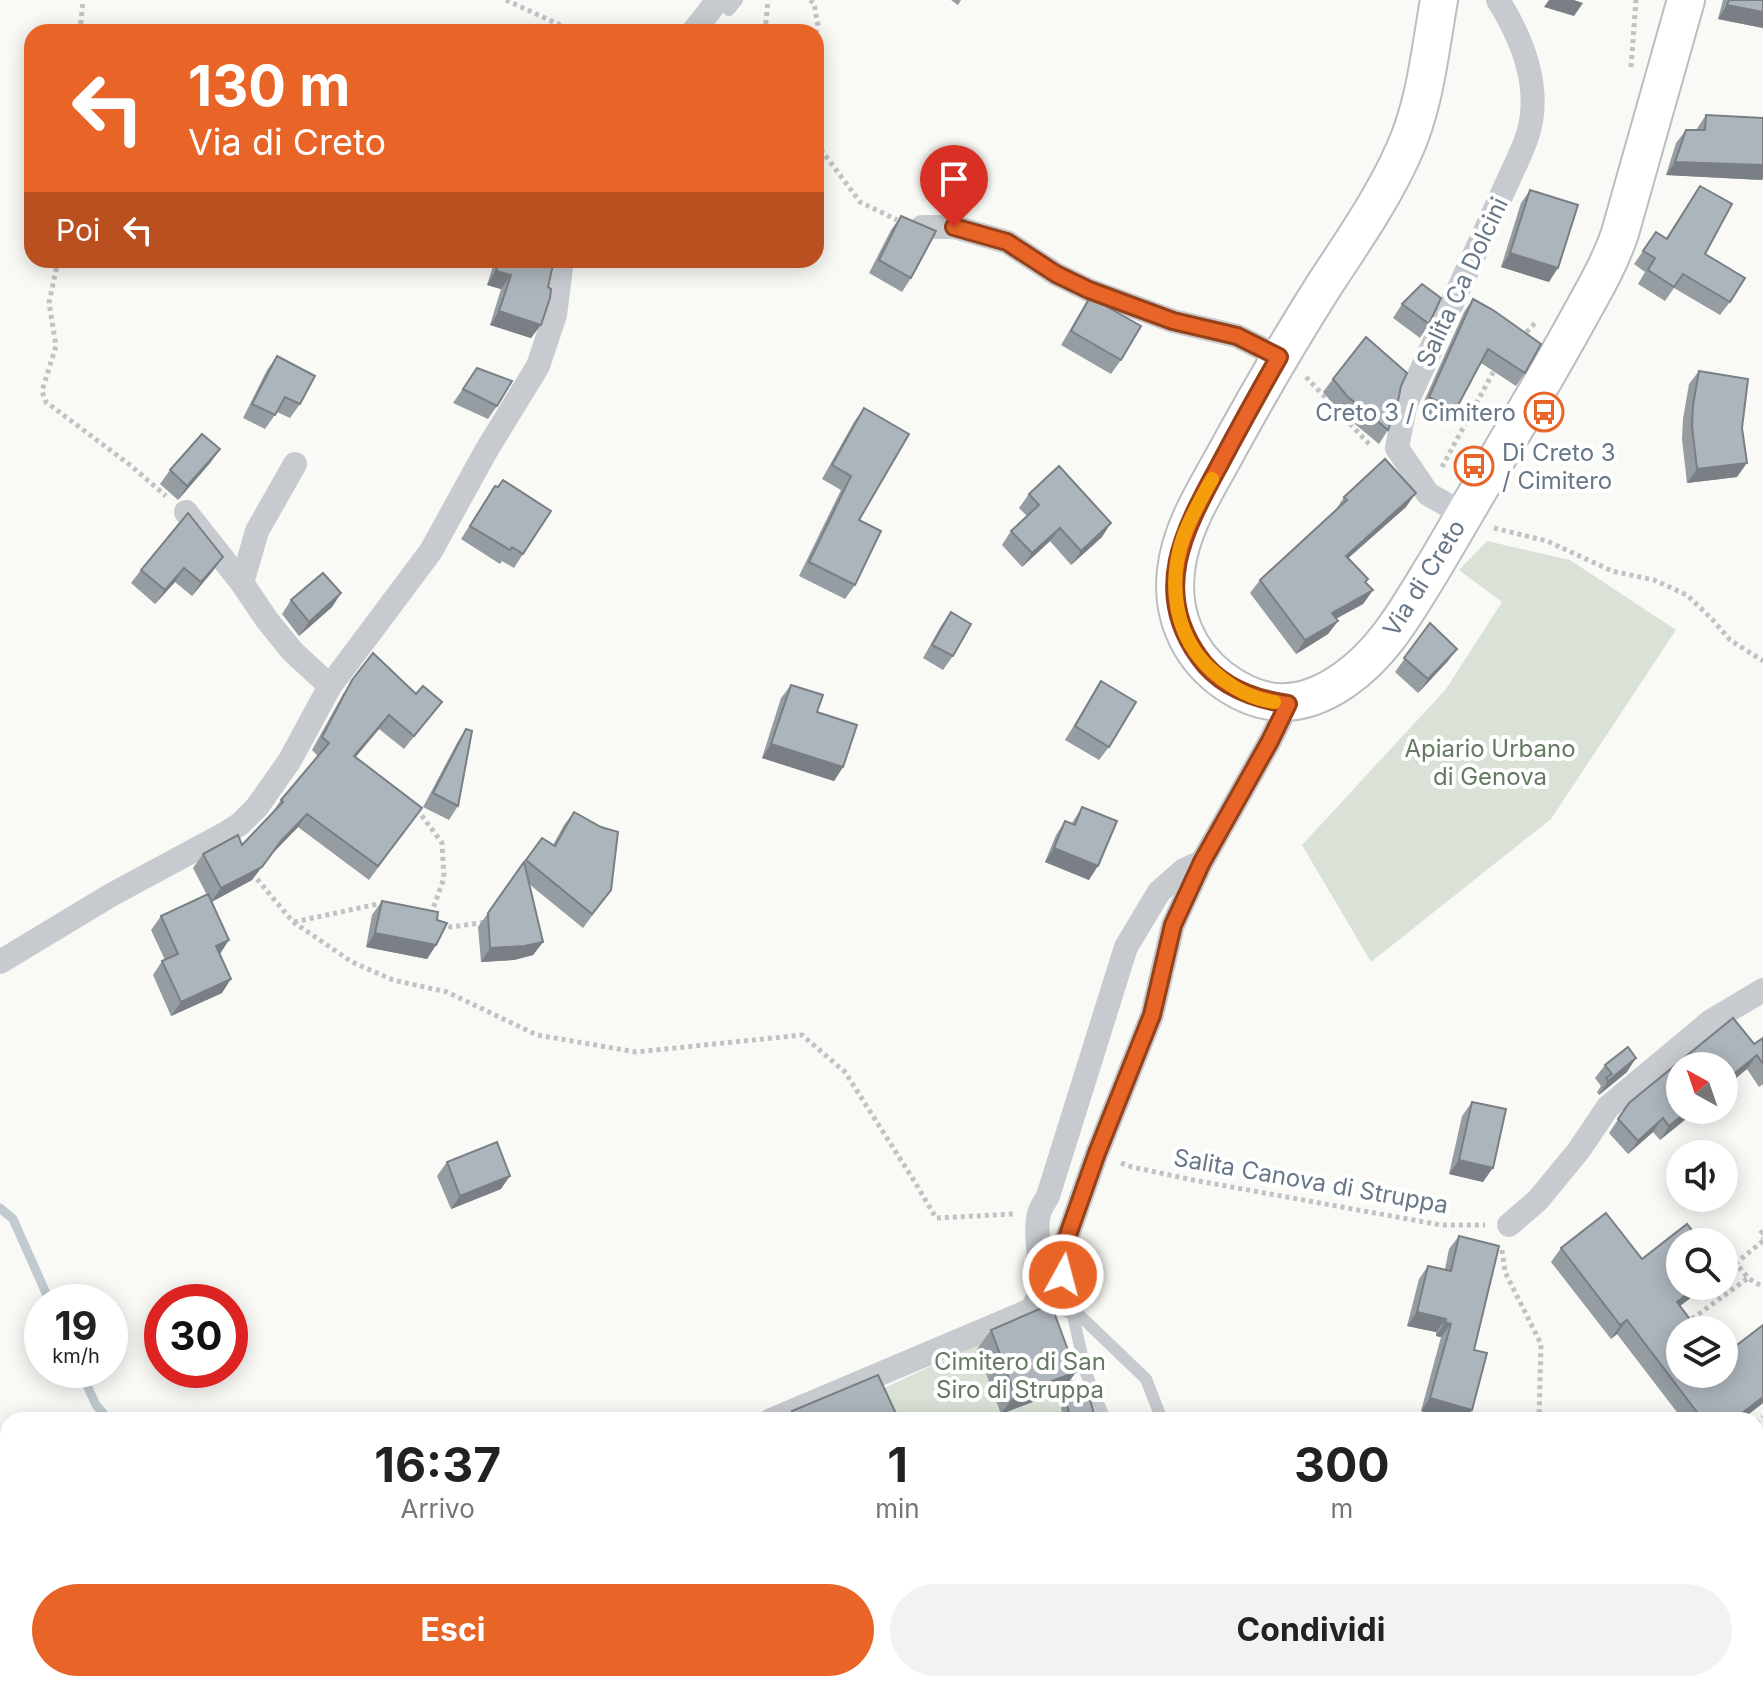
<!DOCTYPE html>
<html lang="it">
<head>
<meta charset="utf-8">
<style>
	body { margin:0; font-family:Inter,sans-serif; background:#f2f2f2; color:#222; height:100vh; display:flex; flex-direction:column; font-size:30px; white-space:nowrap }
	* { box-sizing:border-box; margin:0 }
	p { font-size:26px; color:#767676 }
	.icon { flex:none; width:44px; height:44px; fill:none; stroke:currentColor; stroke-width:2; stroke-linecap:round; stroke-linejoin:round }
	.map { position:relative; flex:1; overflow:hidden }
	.side { position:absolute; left:0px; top:1412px; width:1764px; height:280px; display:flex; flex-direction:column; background:#fff; border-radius:24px 24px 0 0; box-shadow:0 4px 20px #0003 }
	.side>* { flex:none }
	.hud { position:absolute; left:24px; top:24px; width:800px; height:244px; border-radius:24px; box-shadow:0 4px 20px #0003; background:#e96427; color:#fff; overflow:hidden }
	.needle { width:52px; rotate:320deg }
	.tools { position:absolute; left:1666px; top:1052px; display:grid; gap:16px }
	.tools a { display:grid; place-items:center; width:72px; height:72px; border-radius:50%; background:#fff; box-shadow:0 4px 20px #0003; font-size:40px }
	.speed { position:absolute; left:24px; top:1284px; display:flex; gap:16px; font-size:40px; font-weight:700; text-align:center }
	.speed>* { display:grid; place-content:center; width:104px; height:104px; border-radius:50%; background:#fff; box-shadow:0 4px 20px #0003; line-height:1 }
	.speed small { font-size:20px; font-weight:400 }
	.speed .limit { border:12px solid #d22; background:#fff; color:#111 }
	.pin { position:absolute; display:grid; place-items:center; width:68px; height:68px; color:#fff; margin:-82px -34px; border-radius:50% 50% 50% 0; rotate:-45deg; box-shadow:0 0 8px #0007 }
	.pin .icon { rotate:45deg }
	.me { position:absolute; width:88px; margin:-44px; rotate:7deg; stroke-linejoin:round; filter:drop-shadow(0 0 6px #0008) }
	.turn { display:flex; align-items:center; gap:28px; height:168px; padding:0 32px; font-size:36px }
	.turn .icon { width:104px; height:104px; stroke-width:2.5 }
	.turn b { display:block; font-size:56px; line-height:68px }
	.then { display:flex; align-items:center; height:76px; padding:0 32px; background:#0003; gap:16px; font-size:30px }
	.eta { display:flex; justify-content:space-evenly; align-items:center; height:136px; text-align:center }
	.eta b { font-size:48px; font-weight:700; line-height:56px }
	.action { display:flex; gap:16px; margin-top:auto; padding:16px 32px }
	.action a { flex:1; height:92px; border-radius:48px; background:#e96427; color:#fff; font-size:32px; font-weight:700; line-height:92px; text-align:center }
	.action a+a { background:#f2f2f2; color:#222 }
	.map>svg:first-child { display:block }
	.green { fill:#dae1d7 }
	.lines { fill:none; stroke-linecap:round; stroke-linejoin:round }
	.stream { stroke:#c1cad0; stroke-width:9 }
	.secondary-casing { stroke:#b9bec3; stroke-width:40 }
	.path { stroke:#c0c3c5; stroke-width:5; stroke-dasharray:4 4; stroke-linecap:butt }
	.lane { stroke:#c7cace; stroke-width:12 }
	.street { stroke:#c7cace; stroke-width:24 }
	.secondary { stroke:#fff; stroke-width:36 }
	.wall { fill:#959ca2 }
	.shaded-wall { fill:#797f84 }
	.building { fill:#adb5bc; stroke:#797f84; stroke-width:2 }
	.route-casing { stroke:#974119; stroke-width:20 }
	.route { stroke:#e96427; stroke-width:14 }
	.slow { stroke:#f59e0b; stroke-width:14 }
	.labels { text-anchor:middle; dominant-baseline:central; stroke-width:8; stroke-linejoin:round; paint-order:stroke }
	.street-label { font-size:24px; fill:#677788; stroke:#fff }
	.poi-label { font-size:24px; fill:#677788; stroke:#fff; text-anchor:end }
	.park-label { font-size:24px; fill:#657a62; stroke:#fff }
</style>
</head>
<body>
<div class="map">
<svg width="1763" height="1692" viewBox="0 0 1763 1692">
	<rect width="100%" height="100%" fill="#f9f9f6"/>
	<g class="green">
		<path d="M1487,541L1570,560L1676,630L1551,819L1371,962L1302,845L1446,689L1502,602L1459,570Z"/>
		<path d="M1042,1315L1053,1328L1087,1420H815Z"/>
		<path d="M1763,1549V1654L1756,1645V1564Z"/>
		<path d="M495,1684H806L788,1692H503Z"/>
	</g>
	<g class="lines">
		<g class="stream">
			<path d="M0,1208L13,1219L50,1302"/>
			<path d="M80,1370L96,1405L109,1420"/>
			<path d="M485,1684L492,1692"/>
		</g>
		<defs>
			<path id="secondary" d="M1439,0C1430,51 1425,106 1403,153C1382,200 1351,244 1323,287C1287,344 1254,401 1222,460C1203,494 1180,531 1176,571C1171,613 1187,652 1220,678C1262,710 1301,710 1344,680C1386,651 1410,605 1436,563C1460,522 1484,481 1508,440C1534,397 1559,354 1583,310C1597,285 1611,260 1620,233L1686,0"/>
		</defs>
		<use href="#secondary" class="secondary-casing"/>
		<g class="path">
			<path d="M506,0L575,32"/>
			<path d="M810,0L814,3L818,26L816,32"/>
			<path d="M80,32L83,0"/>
			<path d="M765,32L768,0"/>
			<path d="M1631,67L1636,0"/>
			<path d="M816,143L860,202L897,220"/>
			<path d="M58,260L49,303L56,346L42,391L46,402L130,465L166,496"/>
			<path d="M1521,338L1536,322"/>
			<path d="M1306,377L1370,445"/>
			<path d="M1442,467L1496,367"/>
			<path d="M1494,528L1547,541L1612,571L1654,580L1687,595L1713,620L1730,640L1763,661"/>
			<path d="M417,809L442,843L444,878L430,917"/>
			<path d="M252,873L293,922L352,962L393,980L447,992L537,1035L636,1052L802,1035L845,1072L913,1179L936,1218L1014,1214"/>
			<path d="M294,922L378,904L386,906"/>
			<path d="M441,923L451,927L486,922"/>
			<path d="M1121,1163L1132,1167L1193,1180L1441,1225H1485"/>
			<path d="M1763,1231L1760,1234L1763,1238"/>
			<path d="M1763,1241L1736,1263L1748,1278L1763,1287"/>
			<path d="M1502,1250L1505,1272L1541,1344L1539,1420"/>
			<path d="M1692,1319L1748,1278"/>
			<path d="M1756,1423L1763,1417"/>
			<path d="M1459,1684L1472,1692"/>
			<path d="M0,1687L2,1692"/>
			<path d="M1437,1692L1448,1684"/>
			<path d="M1617,1692L1623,1684"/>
		</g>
		<g class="lane">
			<path d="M729,10L737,0"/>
			<path d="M1071,1307L1146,1379L1162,1420"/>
			<path d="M1071,1307L1086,1373L1105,1420"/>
			<path d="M1756,1460L1763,1461"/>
			<path d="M826,1692L845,1684"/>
		</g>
		<g class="street">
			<path d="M693,32L718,0"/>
			<path d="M922,227H954L1007,242L1056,274L1089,290L1173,321L1237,336L1279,357"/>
			<path d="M186,512L242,583L267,620L293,652L330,686"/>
			<path d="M1465,515L1428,494L1397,448L1405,406L1513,170C1519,157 1526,143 1529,130C1541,85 1521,37 1498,0"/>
			<path d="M242,583L257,531L295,464"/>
			<path d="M0,962L111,895L226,833L240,824L257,807L290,760L330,686L431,551L486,451L538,366L555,315L562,260"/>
			<path d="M1509,1225L1538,1200L1579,1150L1608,1107L1711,1021L1763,990"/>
			<path d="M1071,1307L1063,1275L1064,1246L1097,1153L1152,1015L1173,925L1202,862L1270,741L1288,704"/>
			<path d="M771,1420L1031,1310C1050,1286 1032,1244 1039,1214C1040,1208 1045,1202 1048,1196L1126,947L1159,892L1184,870L1202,862"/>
			<path d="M1756,1495L1763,1484"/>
			<path d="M335,1684L337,1692"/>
			<path d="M1672,1692L1674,1684"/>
		</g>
		<use href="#secondary" class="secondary"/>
	</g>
	<g class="wall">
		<path d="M951,0H961L958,5Z"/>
		<path d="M1723,0H1763V28L1718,19Z"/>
		<path d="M1706,115L1763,118L1762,180L1666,175L1676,143L1686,130H1696Z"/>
		<path d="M1700,186L1705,254L1730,302L1720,315L1674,288L1665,301L1638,284L1645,272L1634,264L1656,232L1666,238Z"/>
		<path d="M1530,190L1549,282L1501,267L1521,203Z"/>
		<path d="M901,216L911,278L902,292L869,273L891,230Z"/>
		<path d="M495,260H554L548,287L531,338L490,325L501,289L487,285Z"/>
		<path d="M1090,297L1121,360L1111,374L1061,345L1081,311Z"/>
		<path d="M1473,299L1525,373L1516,386L1481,363L1455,411L1446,424L1420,410L1464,312Z"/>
		<path d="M1402,304L1429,324L1420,338L1393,318Z"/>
		<path d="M277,356L300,404L290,418L277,412L265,429L243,418L267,370Z"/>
		<path d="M477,368L497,406L488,419L453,403Z"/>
		<path d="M1699,371L1742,428L1737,477L1687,483L1682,439L1683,419L1689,384Z"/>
		<path d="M1333,379L1401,386L1388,430L1379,444L1338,410L1323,392Z"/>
		<path d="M864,408L859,520L855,585L845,599L799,576L841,490L822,479L854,422Z"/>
		<path d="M220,449L210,463L178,500L160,484L170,470Z"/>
		<path d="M495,486L523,554L514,568L502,561L500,564L461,539Z"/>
		<path d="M1029,494L1102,537L1071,565L1050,541L1022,567L1002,545L1011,531L1027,516L1019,508Z"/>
		<path d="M1344,497L1406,507L1348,558L1365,583L1373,590L1363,604L1336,619L1338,621L1328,634L1296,654L1250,593L1260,580L1335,511Z"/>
		<path d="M223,557L192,596L175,582L155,604L131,583L141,570Z"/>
		<path d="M341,593L332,607L299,636L282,614L291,600Z"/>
		<path d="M951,612L953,656L943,670L923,658L941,626Z"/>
		<path d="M1430,623L1457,649L1447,662L1418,693L1395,672Z"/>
		<path d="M373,653L416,694L442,702L404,749L379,729L355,757L422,808L369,880L298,827L271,855L252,880L212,902L220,954L222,993L171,1016L153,975L162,961L165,960L151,930L161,916L207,895L193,868L203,854L242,845L272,813L281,800L318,756L312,750L343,694Z"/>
		<path d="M1101,681L1109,747L1099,760L1065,740Z"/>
		<path d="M791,685L817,712L843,767L834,781L762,758L781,698Z"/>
		<path d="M466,729L458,806L449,820L423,807L457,743Z"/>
		<path d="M1082,807L1089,880L1045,862L1056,835L1065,821L1072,823Z"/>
		<path d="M574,812L611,890L583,928L529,884L543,942L533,955L514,960L481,962L478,927L542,838L553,845L564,825Z"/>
		<path d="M382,901L437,920L436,945L427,959L366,947L372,915Z"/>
		<path d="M1763,1038V1084L1759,1087L1747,1069L1680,1110H1697L1660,1140L1653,1132L1628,1154L1609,1133L1629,1103L1754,1044Z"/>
		<path d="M1605,1065L1627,1072L1599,1095L1597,1092L1601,1086L1595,1078Z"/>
		<path d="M1472,1102L1483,1182L1449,1174L1462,1116Z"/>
		<path d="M447,1162L501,1189L451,1209L437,1176Z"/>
		<path d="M1459,1236L1474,1350L1472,1410L1465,1420H1451L1421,1411L1441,1337L1436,1336V1332L1407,1326L1419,1279L1428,1266L1445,1269L1449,1249Z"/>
		<path d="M1561,1248L1642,1259L1680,1286H1706L1680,1306V1330L1763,1403L1741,1420H1683L1617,1334L1611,1339L1551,1262Z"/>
		<path d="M991,1330L1076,1372L1062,1391L1001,1414L977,1349Z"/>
		<path d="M1066,1401L1096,1420H1064L1061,1408Z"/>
		<path d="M1479,1684H1501L1496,1692H1491Z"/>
	</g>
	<g class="shaded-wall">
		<path d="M1549,0H1574L1583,3L1574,16L1544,7Z"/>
		<path d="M1727,5L1763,12V28L1718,19Z"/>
		<path d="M1675,162L1763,165V178L1762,180L1666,175Z"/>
		<path d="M1510,253L1558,268L1549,282L1501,267Z"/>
		<path d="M496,271L511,275L501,289L487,285Z"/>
		<path d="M499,311L541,325L531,338L490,325Z"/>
		<path d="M220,449L210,463L178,500L187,486Z"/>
		<path d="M1747,463L1737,477L1687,483L1697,469Z"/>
		<path d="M1416,493L1406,507L1336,569L1346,556Z"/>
		<path d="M1111,523L1102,537L1071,565L1081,551Z"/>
		<path d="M1060,528L1050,541L1022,567L1032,553Z"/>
		<path d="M223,557L213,571L192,596L201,582Z"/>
		<path d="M184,568L175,582L155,604L165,590Z"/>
		<path d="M1373,590L1363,604L1322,626L1332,613Z"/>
		<path d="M341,593L332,607L299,636L309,622Z"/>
		<path d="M1338,621L1328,634L1296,654L1305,640Z"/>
		<path d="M1457,649L1447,662L1418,693L1428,679Z"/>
		<path d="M389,715L379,729L345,770L354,756Z"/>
		<path d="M771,744L843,767L834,781L762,758Z"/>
		<path d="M307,814L298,827L271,855L252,880L211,902L221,888L281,841Z"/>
		<path d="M1054,848L1098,866L1089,880L1045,862Z"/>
		<path d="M375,933L436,945L427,959L366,947Z"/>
		<path d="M229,940L220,954L216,946Z"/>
		<path d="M543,942L533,955L514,960L481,962L490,948Z"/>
		<path d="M231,979L222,993L171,1016L181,1002Z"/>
		<path d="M1757,1055L1747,1069L1724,1088V1082Z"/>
		<path d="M1636,1058L1627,1072L1599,1095L1608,1081Z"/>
		<path d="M1689,1110H1697L1660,1140L1669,1126Z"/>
		<path d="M1663,1118L1653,1132L1628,1154L1638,1141Z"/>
		<path d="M1459,1160L1493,1168L1483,1182L1449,1174Z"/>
		<path d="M510,1176L501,1189L451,1209L460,1196Z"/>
		<path d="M1698,1286H1706L1667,1316L1677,1302Z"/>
		<path d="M1417,1312L1446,1319L1436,1332L1407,1326Z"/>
		<path d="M1627,1320L1617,1334L1611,1339L1620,1325Z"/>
		<path d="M1445,1322L1451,1324L1441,1337L1436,1336Z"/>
		<path d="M1076,1372L1062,1391L1001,1414L1015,1395Z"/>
		<path d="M1763,1397V1403L1741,1420H1733Z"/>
		<path d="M1430,1398L1472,1410L1465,1420H1451L1421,1411Z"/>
		<path d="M8,1568V1579L0,1581V1570Z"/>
	</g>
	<g class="building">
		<path d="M1729,0H1763V12L1727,5Z"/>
		<path d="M1706,115L1763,118V165L1675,162L1686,130H1705Z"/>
		<path d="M1700,186L1732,204L1705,254L1745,278L1730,302L1683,274L1674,287L1648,270L1655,258L1643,251L1656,232L1667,239Z"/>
		<path d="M1530,190L1578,205L1558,268L1510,253Z"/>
		<path d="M901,216L936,231L911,278L879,260Z"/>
		<path d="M500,260H554L548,287L551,289L550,298L541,325L499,311L511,275L496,271Z"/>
		<path d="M1422,284L1441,298L1429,324L1402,304Z"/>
		<path d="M1090,297L1141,326L1121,360L1071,331Z"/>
		<path d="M1473,299L1493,310L1541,344L1525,373L1488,349L1455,411L1429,397Z"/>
		<path d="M1366,337L1407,373L1401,386L1397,406L1388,430L1347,396L1333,379Z"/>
		<path d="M277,356L315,376L300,404L285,397L275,415L252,404Z"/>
		<path d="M477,368L512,381L497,406L463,389Z"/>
		<path d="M1699,371L1748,379L1742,428L1747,463L1697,469L1692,426L1693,405Z"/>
		<path d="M864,408L909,434L859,520L881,531L855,585L809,562L851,476L832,465Z"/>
		<path d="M202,434L220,449L187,486L170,470Z"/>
		<path d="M1385,459L1416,493L1346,556L1368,579L1365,582L1373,590L1332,613L1338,621L1305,640L1260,580L1347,500L1344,497Z"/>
		<path d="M1059,466L1111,523L1081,551L1060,528L1032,553L1011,531L1039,505L1029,494Z"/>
		<path d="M503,480L551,511L523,554L512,547L510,550L470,526L495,486L498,487Z"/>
		<path d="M188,513L223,557L201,582L184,568L165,590L141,570Z"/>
		<path d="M323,573L341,593L309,622L291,600Z"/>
		<path d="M951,612L971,624L953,656L932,645Z"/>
		<path d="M1430,623L1457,649L1428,679L1404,658Z"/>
		<path d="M373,653L416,694L423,686L442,702L414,736L389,715L354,756L422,808L378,866L307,814L281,841L262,867L221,888L203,854L238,835L242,845L283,802L281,800L329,743L322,737L352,680Z"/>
		<path d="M1101,681L1136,702L1109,747L1075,726Z"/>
		<path d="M791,685L823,695L817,712L857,725L843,767L771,744Z"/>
		<path d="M466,729L472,731L458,806L433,793Z"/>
		<path d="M1082,807L1117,821L1098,866L1054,848L1065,821L1075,825Z"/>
		<path d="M574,812L601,827L618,832L611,890L592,914L526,860L542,838L555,846Z"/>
		<path d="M524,862L543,942L524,946L490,948L488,913Z"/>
		<path d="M208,894L229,940L216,946L231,979L181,1002L162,961L178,954L161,916Z"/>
		<path d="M382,901L438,912L437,920L447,923L436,945L375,933Z"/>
		<path d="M1733,1018L1754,1044L1763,1038V1064L1757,1055L1724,1082V1066H1680V1110H1689L1669,1126L1663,1118L1638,1141L1618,1119L1629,1103Z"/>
		<path d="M1628,1047L1636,1058L1608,1081L1606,1078L1612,1074L1605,1065Z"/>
		<path d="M1472,1102L1506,1109L1493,1168L1459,1160Z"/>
		<path d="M497,1142L510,1176L460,1196L447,1162Z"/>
		<path d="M1606,1213L1642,1259L1687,1224L1701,1242H1680V1286H1698L1677,1302L1698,1330H1680V1374H1724V1355L1763,1325V1397L1733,1420H1703L1627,1320L1620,1325L1561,1248Z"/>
		<path d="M1459,1236L1499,1246L1474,1350L1487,1353L1472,1410L1430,1398L1451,1324L1445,1322L1446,1319L1417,1312L1428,1266L1451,1271Z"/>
		<path d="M1051,1304L1076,1372L1015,1395L991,1330Z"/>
		<path d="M878,1375L899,1420H784L794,1415L792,1411Z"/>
		<path d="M1088,1393L1096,1420H1071L1066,1401Z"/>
		<path d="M8,1521V1568L0,1570V1524Z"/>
	</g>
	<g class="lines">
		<defs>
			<path id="route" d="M954,227L1007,242L1056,274L1089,290L1173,321L1237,336L1279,357C1259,392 1239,428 1220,464C1186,527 1150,589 1199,657C1219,686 1254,699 1288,704L1270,741L1202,862L1173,925L1152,1015L1097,1153L1064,1246L1063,1275"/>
		</defs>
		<use href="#route" class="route-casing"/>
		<use href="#route" class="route"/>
		<path class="slow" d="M1212,479C1202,497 1191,516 1184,535C1167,582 1174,639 1214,672C1231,687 1251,699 1274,702"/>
	</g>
	<defs>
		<symbol id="bus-ring" viewBox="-11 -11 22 22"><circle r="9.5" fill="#fff" stroke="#e96427" stroke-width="1.5"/><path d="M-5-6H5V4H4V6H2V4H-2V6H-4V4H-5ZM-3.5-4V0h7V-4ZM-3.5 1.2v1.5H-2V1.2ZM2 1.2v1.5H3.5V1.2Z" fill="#e96427"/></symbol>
	</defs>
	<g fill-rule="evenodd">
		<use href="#bus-ring" x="1522" y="390" width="44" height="44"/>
		<use href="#bus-ring" x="1452" y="444" width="44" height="44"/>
	</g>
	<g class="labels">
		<g class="street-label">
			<text transform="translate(1462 282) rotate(-65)">Salita Ca Dolcini</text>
			<text transform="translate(1424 578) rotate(-58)">Via di Creto</text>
			<text transform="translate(1311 1181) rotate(10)">Salita Canova di Struppa</text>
		</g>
		<g class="poi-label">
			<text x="1516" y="412">Creto 3 / Cimitero</text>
			<text x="1502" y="452" text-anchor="start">Di Creto 3<tspan x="1502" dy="28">/ Cimitero</tspan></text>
		</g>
		<g class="park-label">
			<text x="1490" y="748">Apiario Urbano<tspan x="1490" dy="28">di Genova</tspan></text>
			<text x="1020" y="1361">Cimitero di San<tspan x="1020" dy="28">Siro di Struppa</tspan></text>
		</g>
	</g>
</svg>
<div class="tools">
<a><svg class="needle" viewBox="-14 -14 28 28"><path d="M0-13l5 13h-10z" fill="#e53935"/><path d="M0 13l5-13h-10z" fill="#767676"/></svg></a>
<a><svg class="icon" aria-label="sound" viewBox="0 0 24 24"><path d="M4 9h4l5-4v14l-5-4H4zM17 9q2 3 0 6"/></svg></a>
<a><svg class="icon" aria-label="search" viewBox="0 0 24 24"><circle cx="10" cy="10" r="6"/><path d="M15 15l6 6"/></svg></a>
<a><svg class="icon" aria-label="layers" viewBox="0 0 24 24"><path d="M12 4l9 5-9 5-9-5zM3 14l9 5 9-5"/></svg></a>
</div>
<div class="speed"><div>19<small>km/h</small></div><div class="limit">30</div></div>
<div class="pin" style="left:954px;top:227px;background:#d93025"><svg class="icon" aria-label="arrive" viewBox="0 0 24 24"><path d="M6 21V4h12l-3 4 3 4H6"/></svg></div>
<svg class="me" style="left:1063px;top:1275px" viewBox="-20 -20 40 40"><circle r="17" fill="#e96427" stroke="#fff" stroke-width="3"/><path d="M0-11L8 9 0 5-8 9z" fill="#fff"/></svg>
<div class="hud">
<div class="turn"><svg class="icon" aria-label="left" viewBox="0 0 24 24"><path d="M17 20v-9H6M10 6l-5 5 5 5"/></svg><div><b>130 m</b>Via di Creto</div></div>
<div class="then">Poi<svg class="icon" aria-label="left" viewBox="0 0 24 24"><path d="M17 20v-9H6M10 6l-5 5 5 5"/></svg></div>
</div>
<section class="side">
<div class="eta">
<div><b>16:37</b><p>Arrivo</p></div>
<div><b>1</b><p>min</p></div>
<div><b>300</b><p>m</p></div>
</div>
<div class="action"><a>Esci</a><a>Condividi</a></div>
</section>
</div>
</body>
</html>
